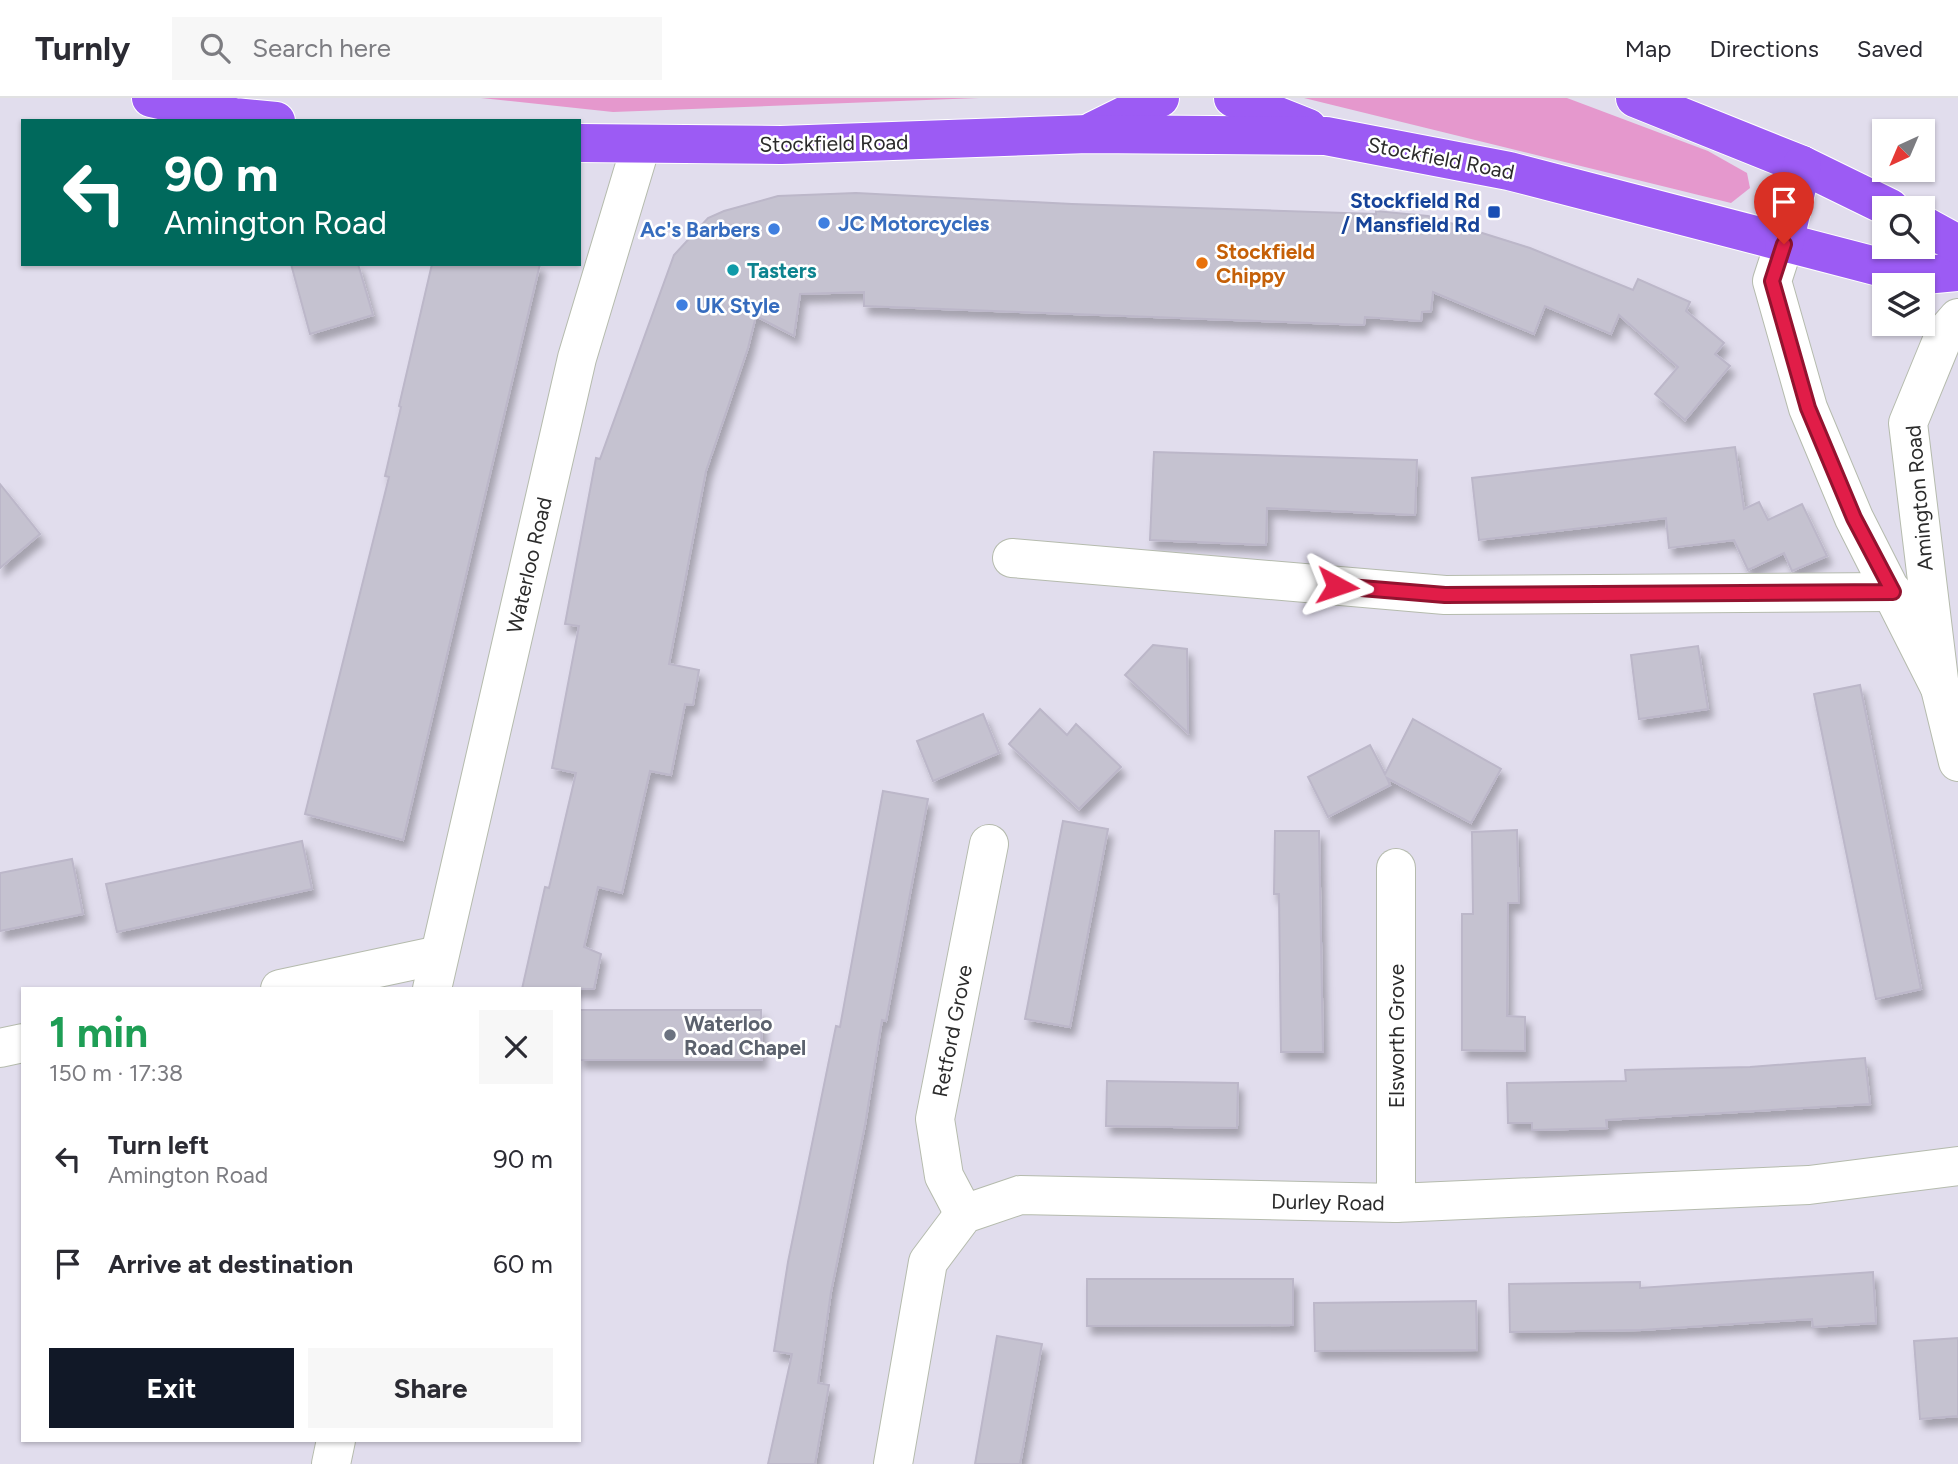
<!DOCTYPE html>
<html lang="en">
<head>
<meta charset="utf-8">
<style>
	body { margin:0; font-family:Figtree,sans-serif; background:#f7f7f7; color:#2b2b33; height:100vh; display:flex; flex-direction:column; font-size:26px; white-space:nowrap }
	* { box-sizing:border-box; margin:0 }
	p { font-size:23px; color:#7c7c81 }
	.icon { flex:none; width:38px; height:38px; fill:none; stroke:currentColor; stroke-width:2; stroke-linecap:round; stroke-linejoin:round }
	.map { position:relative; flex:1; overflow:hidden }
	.details { position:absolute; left:21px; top:889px; width:560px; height:455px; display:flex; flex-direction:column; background:#fff; border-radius:0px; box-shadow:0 2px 5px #0004 }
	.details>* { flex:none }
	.guide { position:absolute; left:21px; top:21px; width:560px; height:147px; border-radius:0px; box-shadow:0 2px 5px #0004; background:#00695c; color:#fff; overflow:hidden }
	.needle { width:46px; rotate:224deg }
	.controls { position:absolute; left:1872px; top:21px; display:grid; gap:14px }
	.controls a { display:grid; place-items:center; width:63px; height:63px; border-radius:0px; background:#fff; box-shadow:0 2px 5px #0004; font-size:35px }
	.pin { position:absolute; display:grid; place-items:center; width:60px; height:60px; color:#fff; margin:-72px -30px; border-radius:50% 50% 50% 0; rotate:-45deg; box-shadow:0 0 7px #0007 }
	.pin .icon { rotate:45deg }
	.me { position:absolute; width:77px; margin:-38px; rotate:95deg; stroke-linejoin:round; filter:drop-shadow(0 0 5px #0008) }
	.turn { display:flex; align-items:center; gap:24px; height:147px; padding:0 28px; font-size:32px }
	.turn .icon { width:91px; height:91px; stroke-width:2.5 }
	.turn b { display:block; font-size:49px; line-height:60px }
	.round { display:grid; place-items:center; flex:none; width:74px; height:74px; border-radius:0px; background:#f7f7f7 }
	.head { display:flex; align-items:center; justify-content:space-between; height:119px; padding:0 28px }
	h1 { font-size:42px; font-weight:700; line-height:52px; color:#1e9e55 }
	.primary-button { display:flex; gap:14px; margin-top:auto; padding:14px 28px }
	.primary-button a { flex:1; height:80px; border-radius:0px; background:#111827; color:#fff; font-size:28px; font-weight:700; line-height:80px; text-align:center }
	.primary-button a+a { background:#f7f7f7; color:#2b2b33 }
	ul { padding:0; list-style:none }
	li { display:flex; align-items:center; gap:21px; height:105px; padding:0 28px }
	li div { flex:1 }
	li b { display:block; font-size:26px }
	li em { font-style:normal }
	header { display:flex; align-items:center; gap:42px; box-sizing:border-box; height:98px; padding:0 35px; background:#fff; border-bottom:2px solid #e1e1e2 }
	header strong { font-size:33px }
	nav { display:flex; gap:38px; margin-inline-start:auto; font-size:24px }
	.search { width:490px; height:63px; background:#f7f7f7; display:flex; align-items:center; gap:18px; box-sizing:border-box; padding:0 24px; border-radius:0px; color:#7c7c81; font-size:26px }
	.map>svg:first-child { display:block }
	.green { fill:#e598cd }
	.building { fill:#c5c2d0; stroke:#bcb7c9; stroke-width:2; filter:url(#shadow) }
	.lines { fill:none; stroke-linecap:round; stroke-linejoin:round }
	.minor-casing { stroke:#b5bbad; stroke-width:40 }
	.major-casing { stroke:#fff; stroke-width:40 }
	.minor { stroke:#fff; stroke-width:38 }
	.major { stroke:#9c5bf4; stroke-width:38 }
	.route-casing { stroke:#92132f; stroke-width:18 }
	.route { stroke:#e11d48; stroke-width:12 }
	.transit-dot { fill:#1a4fb4; stroke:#fff; stroke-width:2.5 }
	.shop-dot { fill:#3f7fe0; stroke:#fff; stroke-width:2.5 }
	.food-dot { fill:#e8710a; stroke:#fff; stroke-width:2.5 }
	.culture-dot { fill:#0f9aa8; stroke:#fff; stroke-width:2.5 }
	.worship-dot { fill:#6b7280; stroke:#fff; stroke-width:2.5 }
	.labels { text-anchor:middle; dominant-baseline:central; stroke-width:5; stroke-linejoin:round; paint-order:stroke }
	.street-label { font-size:21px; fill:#2b2b2b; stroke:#fff }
	.transit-label { font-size:21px; font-weight:bold; fill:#164399; stroke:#fff; text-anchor:end }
	.shop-label { font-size:21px; font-weight:bold; fill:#366cbe; stroke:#fff; text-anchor:start }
	.food-label { font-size:21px; font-weight:bold; fill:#c56008; stroke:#fff; text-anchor:start }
	.culture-label { font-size:21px; font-weight:bold; fill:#0d838f; stroke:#fff; text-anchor:start }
	.worship-label { font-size:21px; font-weight:bold; fill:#5b616d; stroke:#fff; text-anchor:start }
</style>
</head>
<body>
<header>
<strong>Turnly</strong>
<div class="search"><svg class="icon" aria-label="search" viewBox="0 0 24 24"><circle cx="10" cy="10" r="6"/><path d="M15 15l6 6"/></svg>Search here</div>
<nav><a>Map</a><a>Directions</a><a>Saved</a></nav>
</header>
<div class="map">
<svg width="1958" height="1366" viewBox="0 0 1958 1366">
	<defs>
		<filter id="shadow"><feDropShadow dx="4.5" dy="8" stdDeviation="3.5" flood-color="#0004"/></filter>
	</defs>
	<rect width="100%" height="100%" fill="#e1dded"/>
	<g class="green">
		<path d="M481,0H979L613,14Z"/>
		<path d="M1304,0H1567L1708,53L1747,75L1750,90L1731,105Z"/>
	</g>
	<g class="building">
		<path d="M856,95L1072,106L1376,116V113L1428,118L1530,150L1633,192L1638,181L1690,204L1686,213L1724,245L1715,256L1730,268L1685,322L1655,296L1678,269L1619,217L1611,236L1545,208L1534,236L1433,194L1431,213L1422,214L1421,223L1365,219L1364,227L864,208V194L800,196L794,238L756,218L748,250L706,373L669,566L699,572L693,607L685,606L671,677L650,673L622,795L598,789L584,849L601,856L594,891H522L545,789L549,790L576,675L552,670L579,528L565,526L596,360L600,361L674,157L708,120L724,113L778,98Z"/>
		<path d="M291,166H358L373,217L310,236Z"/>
		<path d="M432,166H540L403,742L305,716L389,379L385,378L401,309L399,308Z"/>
		<path d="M1735,349L1744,411L1759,404L1768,422L1802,406L1827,458L1792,473L1784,455L1748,472L1734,442L1669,450L1666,420L1479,442L1472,380Z"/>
		<path d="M1154,354L1417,362L1415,417L1267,410L1266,447L1150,442Z"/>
		<path d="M0,386L40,436L0,470Z"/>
		<path d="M1153,547L1187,551L1188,635L1125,577Z"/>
		<path d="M1698,548L1708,611L1639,621L1631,557Z"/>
		<path d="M1860,587L1921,891L1876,901L1814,596Z"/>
		<path d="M1040,611L1067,637L1076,626L1121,669L1079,711L1009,646Z"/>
		<path d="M983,616L999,655L933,683L917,643Z"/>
		<path d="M1413,621L1501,671L1471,725L1387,680L1390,687L1328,719L1308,679L1370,647L1385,676Z"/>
		<path d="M883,693L928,701L886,923L882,922L865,1027L831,1194L818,1285L829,1287L815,1366H768L792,1256L774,1253L788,1164L836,928L840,929Z"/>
		<path d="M1063,723L1108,731L1070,929L1025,921Z"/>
		<path d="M1517,732L1519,805H1508L1507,918L1525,919V953L1462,952V816H1473L1472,734Z"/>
		<path d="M1275,733H1319L1323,954H1281L1279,796H1274Z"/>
		<path d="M302,743L312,791L117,834L106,786Z"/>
		<path d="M72,761L83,816L0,833V775Z"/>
		<path d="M579,912H761L762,962H579Z"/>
		<path d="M1865,960L1870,1006L1606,1022L1607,1030L1532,1032V1025H1508L1507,985L1626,983L1625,972L1750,969Z"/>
		<path d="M1107,983L1238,985L1237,1030L1106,1028Z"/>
		<path d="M1873,1174L1876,1225L1813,1229L1812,1221L1641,1232L1510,1234L1509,1186L1640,1184V1190Z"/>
		<path d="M1087,1181H1293V1227L1087,1228Z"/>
		<path d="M1476,1203L1477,1252L1315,1253L1314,1205Z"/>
		<path d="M997,1238L1042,1246L1020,1366H975Z"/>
		<path d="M1958,1240V1318L1920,1321L1914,1243Z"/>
	</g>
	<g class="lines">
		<defs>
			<g id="minor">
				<path d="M1784,146L1772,183L1808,310L1854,420L1940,590"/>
				<path d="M1958,220L1945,235L1908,325L1940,590L1958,664"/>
				<path d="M1012,460L1445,497L1893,494"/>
				<path d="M1396,770V1105"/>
				<path d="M280,891L439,857"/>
				<path d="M432,891L577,260L641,47"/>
				<path d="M0,950L23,945"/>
				<path d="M964,1116L944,1078L935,1021L989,746"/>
				<path d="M331,1366L336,1342"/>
				<path d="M893,1366L928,1164L964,1116L1020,1097L1396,1105L1809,1087L1958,1068"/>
			</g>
			<g id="major">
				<path d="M151,0L234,19L276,23"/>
				<path d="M1233,0L1308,30"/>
				<path d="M1635,0L1802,67L1890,110"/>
				<path d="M1093,33L1160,0"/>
				<path d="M579,45L781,47L1088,36L1326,38L1509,73L1914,178L1958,174"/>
				<path d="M1923,127L1958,146"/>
				<path d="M1784,146L1802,67"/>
			</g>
		</defs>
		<use href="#minor" class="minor-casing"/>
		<use href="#major" class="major-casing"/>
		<use href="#minor" class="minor"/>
		<use href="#major" class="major"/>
	</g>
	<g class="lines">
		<defs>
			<path id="route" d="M1337,488L1445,497L1893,494L1854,420L1808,310L1772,183L1784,146"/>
		</defs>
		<use href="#route" class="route-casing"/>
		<use href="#route" class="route"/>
	</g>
	<rect class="transit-dot" x="1487" y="107" width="14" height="14" rx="3.5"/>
	<g class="shop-dot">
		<circle cx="824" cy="125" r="7"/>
		<circle cx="774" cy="131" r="7"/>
		<circle cx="682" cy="207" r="7"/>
	</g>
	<circle class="food-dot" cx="1202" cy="165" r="7"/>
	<circle class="culture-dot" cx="733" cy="172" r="7"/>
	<circle class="worship-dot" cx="670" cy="937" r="7"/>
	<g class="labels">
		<g class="street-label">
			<text transform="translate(834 45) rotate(-1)">Stockfield Road</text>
			<text transform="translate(1441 60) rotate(11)">Stockfield Road</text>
			<text transform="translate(1919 400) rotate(-95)">Amington Road</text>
			<text transform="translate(529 467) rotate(-77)">Waterloo Road</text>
			<text transform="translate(952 933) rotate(-79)">Retford Grove</text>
			<text transform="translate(1396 938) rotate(-90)">Elsworth Grove</text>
			<text transform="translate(1328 1104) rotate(1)">Durley Road</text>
		</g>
		<g class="transit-label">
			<text x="1480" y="102">Stockfield Rd<tspan x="1480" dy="24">/ Mansfield Rd</tspan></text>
		</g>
		<g class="shop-label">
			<text x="838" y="125">JC Motorcycles</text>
			<text x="760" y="131" text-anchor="end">Ac's Barbers</text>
			<text x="696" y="207">UK Style</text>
		</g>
		<g class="food-label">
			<text x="1216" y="153">Stockfield<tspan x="1216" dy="24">Chippy</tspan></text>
		</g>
		<g class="culture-label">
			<text x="747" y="172">Tasters</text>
		</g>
		<g class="worship-label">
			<text x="684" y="925">Waterloo<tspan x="684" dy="24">Road Chapel</tspan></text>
		</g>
	</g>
</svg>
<div class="controls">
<a><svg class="needle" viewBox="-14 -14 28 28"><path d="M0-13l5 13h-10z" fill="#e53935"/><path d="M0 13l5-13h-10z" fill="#7c7c81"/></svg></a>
<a><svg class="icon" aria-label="search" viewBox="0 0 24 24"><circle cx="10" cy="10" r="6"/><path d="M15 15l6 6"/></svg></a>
<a><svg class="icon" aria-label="layers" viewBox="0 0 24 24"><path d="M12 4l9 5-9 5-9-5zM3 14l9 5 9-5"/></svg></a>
</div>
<div class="pin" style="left:1784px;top:146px;background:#d93025"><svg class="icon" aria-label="arrive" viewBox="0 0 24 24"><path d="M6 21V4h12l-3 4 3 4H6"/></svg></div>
<svg class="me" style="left:1337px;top:488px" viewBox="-20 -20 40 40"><path d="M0-17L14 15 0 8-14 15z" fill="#e11d48" stroke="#fff" stroke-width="4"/></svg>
<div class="guide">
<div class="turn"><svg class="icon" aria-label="left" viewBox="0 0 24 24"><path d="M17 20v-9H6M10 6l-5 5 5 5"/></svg><div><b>90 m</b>Amington Road</div></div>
</div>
<section class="details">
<div class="head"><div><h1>1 min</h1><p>150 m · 17:38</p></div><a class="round"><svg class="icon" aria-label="close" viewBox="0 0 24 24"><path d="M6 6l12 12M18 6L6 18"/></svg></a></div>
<ul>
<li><svg class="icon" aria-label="left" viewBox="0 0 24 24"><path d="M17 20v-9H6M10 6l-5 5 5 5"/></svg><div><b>Turn left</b><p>Amington Road</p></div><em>90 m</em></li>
<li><svg class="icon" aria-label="arrive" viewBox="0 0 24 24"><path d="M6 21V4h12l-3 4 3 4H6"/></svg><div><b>Arrive at destination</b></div><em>60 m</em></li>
</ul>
<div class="primary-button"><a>Exit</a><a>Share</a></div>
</section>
</div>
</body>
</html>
